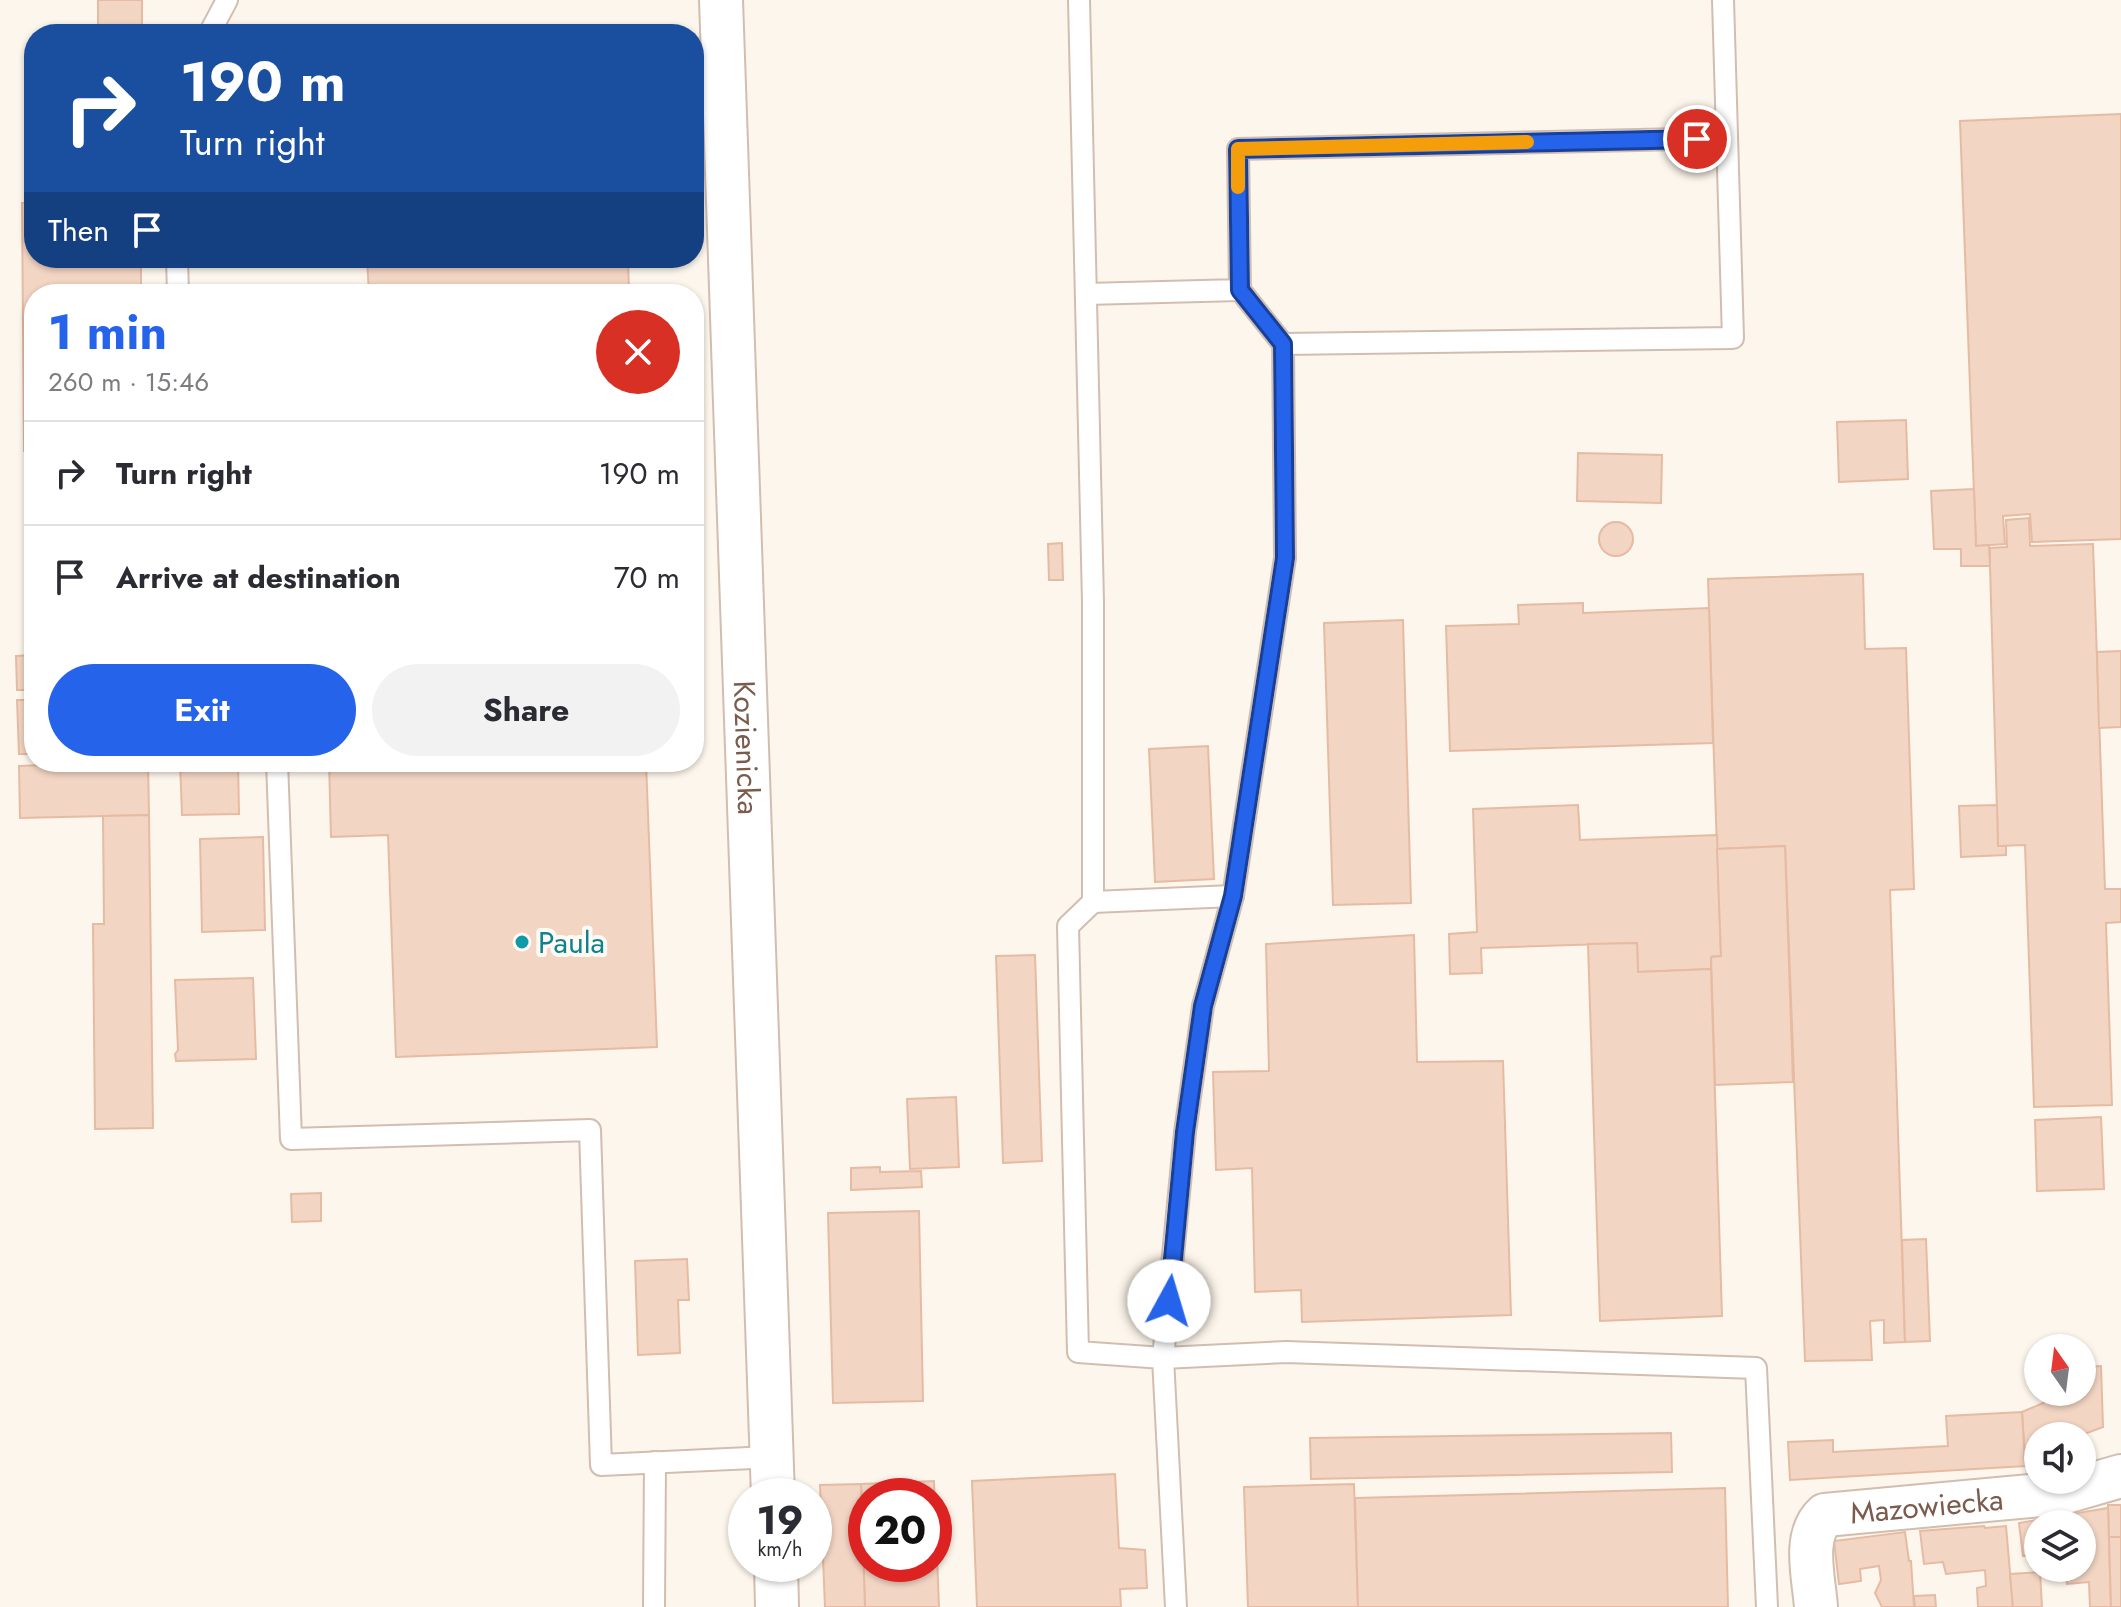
<!DOCTYPE html>
<html lang="en">
<head>
<meta charset="utf-8">
<style>
	body { margin:0; font-family:Jost,sans-serif; background:#f2f2f3; color:#2b2b33; height:100vh; display:flex; flex-direction:column; font-size:30px; white-space:nowrap }
	* { box-sizing:border-box; margin:0 }
	p { font-size:26px; color:#7c7c81 }
	.icon { flex:none; width:44px; height:44px; fill:none; stroke:currentColor; stroke-width:2; stroke-linecap:round; stroke-linejoin:round }
	.map { position:relative; flex:1; overflow:hidden }
	.drawer { position:absolute; left:24px; top:284px; width:680px; height:488px; display:flex; flex-direction:column; background:#fff; border-radius:32px; box-shadow:0 2px 6px #0004 }
	.drawer>* { flex:none }
	.hud { position:absolute; left:24px; top:24px; width:680px; height:244px; border-radius:32px; box-shadow:0 2px 6px #0004; background:#1a4fa0; color:#fff; overflow:hidden }
	.needle { width:52px; rotate:346deg }
	.fabs { position:absolute; left:2024px; top:1334px; display:grid; gap:16px }
	.fabs a { display:grid; place-items:center; width:72px; height:72px; border-radius:50%; background:#fff; box-shadow:0 2px 6px #0004; font-size:40px }
	.speed { position:absolute; left:728px; top:1478px; display:flex; gap:16px; font-size:40px; font-weight:700; text-align:center }
	.speed>* { display:grid; place-content:center; width:104px; height:104px; border-radius:50%; background:#fff; box-shadow:0 2px 6px #0004; line-height:1 }
	.speed small { font-size:20px; font-weight:400 }
	.speed .limit { border:12px solid #d22; background:#fff; color:#111 }
	.pin { position:absolute; display:grid; place-items:center; width:68px; height:68px; color:#fff; margin:-34px; border:4px solid #fff; border-radius:50%; box-shadow:0 2px 8px #0007 }
	.me { position:absolute; width:88px; margin:-44px; rotate:6deg; stroke-linejoin:round; filter:drop-shadow(0 0 6px #0008) }
	.turn { display:flex; align-items:center; gap:28px; height:168px; padding:0 24px; font-size:36px }
	.turn .icon { width:104px; height:104px; stroke-width:2.5 }
	.turn b { display:block; font-size:56px; line-height:68px }
	.then { display:flex; align-items:center; height:76px; padding:0 24px; background:#0003; gap:16px; font-size:30px }
	.round { display:grid; place-items:center; flex:none; width:84px; height:84px; border-radius:42px; background:#f2f2f3 }
	.headline { display:flex; align-items:center; justify-content:space-between; height:136px; padding:0 24px }
	h1 { font-size:48px; font-weight:700; line-height:60px; color:#2563eb }
	.action { display:flex; gap:16px; margin-top:auto; padding:16px 24px }
	.action a { flex:1; height:92px; border-radius:48px; background:#2563eb; color:#fff; font-size:32px; font-weight:700; line-height:92px; text-align:center }
	.action a+a { background:#f2f2f3; color:#2b2b33 }
	ul { padding:0; list-style:none }
	li { display:flex; align-items:center; gap:24px; height:104px; padding:0 24px; border-top:2px solid #e1e1e2 }
	li div { flex:1 }
	li b { display:block; font-size:30px }
	li em { font-style:normal }
	.map>svg:first-child { display:block }
	.building { fill:#f3d5c3; stroke:#e6bba3; stroke-width:2; fill-rule:evenodd }
	.lines { fill:none; stroke-linecap:round; stroke-linejoin:round }
	.service-casing { stroke:#d1beb0; stroke-width:24 }
	.minor-casing { stroke:#d1beb0; stroke-width:46 }
	.service { stroke:#fff; stroke-width:20 }
	.minor { stroke:#fff; stroke-width:42 }
	.route-casing { stroke:#184099; stroke-width:20 }
	.route { stroke:#2563eb; stroke-width:14 }
	.slow { stroke:#f59e0b; stroke-width:14 }
	.culture-dot { fill:#0f9aa8; stroke:#fffaf3; stroke-width:3 }
	.labels { text-anchor:middle; dominant-baseline:central; stroke-width:8; stroke-linejoin:round; paint-order:stroke }
	.street-label { font-size:30px; fill:#7a5c4d; stroke:#fffaf3 }
	.culture-label { font-size:30px; fill:#0d838f; stroke:#fffaf3; text-anchor:start }
</style>
</head>
<body>
<div class="map">
<svg width="2121" height="1607" viewBox="0 0 2121 1607">
	<rect width="100%" height="100%" fill="#fdf6ec"/>
	<g class="building">
		<rect x="98" y="0" width="44" height="34"/>
		<path d="M2121,114V539L2032,542L2030,514L2003,516L2005,544L1976,546L1960,121Z"/>
		<path d="M22,203H34V258H141V294H34V451H24Z"/>
		<path d="M367,258H628L629,294H369Z"/>
		<path d="M1906,420L1908,479L1839,482L1837,422Z"/>
		<path d="M1578,453L1662,455L1661,503L1577,501Z"/>
		<path d="M1974,489L1976,546L1989,545L1990,566H1961V549H1934L1931,491Z"/>
		<path d="M2029,518L2030,546L2093,544L2105,889H2121V922L2106,923L2112,1105L2034,1107L2025,845L1998,846L1990,566V548L2007,547L2006,520Z"/>
		<circle cx="1616" cy="539" r="17"/>
		<path d="M1062,543L1063,580H1049L1048,544Z"/>
		<path d="M1863,574L1865,649L1906,648L1914,889L1890,890L1905,1342L1884,1343V1320L1870,1321L1872,1360L1805,1361L1785,846L1717,849L1708,579Z"/>
		<path d="M1583,603V613L1709,608L1713,743L1450,751L1446,626L1519,624L1518,605Z"/>
		<rect x="26" y="615" width="8" height="35"/>
		<path d="M1403,620L1411,903L1333,905L1324,623Z"/>
		<path d="M2121,651V727L2099,728L2097,652Z"/>
		<path d="M34,655V690H17L16,656Z"/>
		<path d="M17,700H34V754H19Z"/>
		<path d="M1208,746L1214,879L1155,882L1149,749Z"/>
		<path d="M125,762H148L149,815L20,818L19,766Z"/>
		<path d="M180,762H238L239,814L182,815Z"/>
		<path d="M329,762H646L657,1047L396,1057L388,835L331,837Z"/>
		<path d="M1578,805L1580,840L1717,835L1721,956L1711,957V969L1638,972L1637,943L1481,948L1482,973L1450,974L1449,934L1477,932L1473,809Z"/>
		<path d="M1997,805L1998,846H2006V855L1961,857L1959,806Z"/>
		<path d="M149,815L153,1128L95,1129L93,924H104L103,816Z"/>
		<path d="M263,837L265,930L202,932L200,839Z"/>
		<path d="M1785,846L1793,1082L1715,1085L1711,957L1721,956L1717,849Z"/>
		<path d="M1414,935L1417,1062L1503,1061L1511,1315L1302,1322L1301,1290L1255,1292L1252,1168L1216,1170L1213,1072L1269,1071L1266,944Z"/>
		<path d="M1637,943L1638,972L1711,969L1722,1316L1600,1321L1588,944Z"/>
		<path d="M1035,955L1042,1161L1003,1163L996,956Z"/>
		<path d="M253,978L256,1059L176,1061L175,1054L178,1050L175,980Z"/>
		<path d="M956,1097L959,1167L910,1169L907,1099Z"/>
		<path d="M2101,1117L2104,1189L2037,1191L2035,1120Z"/>
		<path d="M880,1167V1172L921,1171L922,1187L851,1190V1168Z"/>
		<path d="M321,1193V1221L292,1222L291,1194Z"/>
		<path d="M919,1211L923,1401L833,1403L828,1213Z"/>
		<path d="M1926,1239L1930,1341L1905,1342L1902,1240Z"/>
		<path d="M687,1259L689,1300H678L680,1353L638,1355L635,1261Z"/>
		<path d="M2101,1366L2103,1427L2079,1436H2038V1452L2025,1457L2022,1412L2055,1398V1392H2082V1367Z"/>
		<path d="M2022,1412L2025,1466L1790,1480L1788,1442L1833,1440V1452L1948,1446L1946,1416Z"/>
		<path d="M1671,1433L1672,1472L1311,1479L1310,1438Z"/>
		<path d="M1115,1474L1119,1548L1145,1550L1147,1588L1120,1589L1121,1607H977L972,1481Z"/>
		<path d="M934,1481L939,1607H865L861,1484ZM866,1496H934V1564H866Z"/>
		<path d="M861,1484L865,1607H825L820,1485Z"/>
		<path d="M1354,1484L1358,1607H1248L1244,1487Z"/>
		<path d="M1725,1488L1728,1607H1358L1355,1498Z"/>
		<path d="M2108,1505H2121V1537H2109Z"/>
		<path d="M2108,1508L2111,1607H2090L2089,1582L2067,1584L2065,1568H2082V1524H2038V1554L2023,1556L2019,1523Z"/>
		<path d="M1984,1526L1985,1528L2006,1526L2013,1607H1978L1977,1588L1986,1586L1985,1570L1946,1574L1943,1562L1924,1564L1920,1531Z"/>
		<path d="M1905,1532L1909,1561H1911L1914,1607H1882L1875,1593L1881,1580L1879,1566L1860,1569L1861,1581L1839,1584L1834,1541Z"/>
		<path d="M2109,1537H2121V1607H2111Z"/>
		<path d="M2040,1572L2042,1607H2013L2010,1574Z"/>
		<path d="M1935,1595L1936,1607H1915L1914,1596Z"/>
	</g>
	<g class="lines">
		<defs>
			<g id="service">
				<path d="M1079,0L1093,602V902L1068,926L1078,1352L1163,1358L1176,1607"/>
				<path d="M209,34L227,0"/>
				<path d="M177,258L178,294"/>
				<path d="M1240,290L1283,344L1285,558L1233,896L1203,1006L1185,1132L1163,1358L1286,1352L1756,1368L1767,1607"/>
				<path d="M1086,294L1240,290L1238,149L1727,138"/>
				<path d="M1283,344L1733,338L1723,0"/>
				<path d="M277,762L291,1139L590,1130L601,1465L772,1457"/>
				<path d="M1093,902L1233,896"/>
				<path d="M654,1607L655,1462"/>
			</g>
			<g id="minor">
				<path id="s1" d="M721,0L773,1496"/>
				<path d="M776,1564L777,1607"/>
				<path id="s2" d="M1816,1607C1814,1578 1802,1536 1825,1515L2062,1493L2121,1476"/>
			</g>
		</defs>
		<use href="#service" class="service-casing"/>
		<use href="#minor" class="minor-casing"/>
		<use href="#service" class="service"/>
		<use href="#minor" class="minor"/>
	</g>
	<g class="lines">
		<defs>
			<path id="route" d="M1169,1301L1185,1132L1203,1006L1233,896L1285,558L1283,344L1240,290L1238,149L1697,139"/>
		</defs>
		<use href="#route" class="route-casing"/>
		<use href="#route" class="route"/>
		<path class="slow" d="M1238,187V149L1527,142"/>
	</g>
	<circle class="culture-dot" cx="522" cy="942" r="8"/>
	<g class="labels">
		<g class="street-label">
			<text stroke="none"><textPath href="#s1" startOffset="748">Kozienicka</textPath></text>
			<text stroke="none"><textPath href="#s2" startOffset="198">Mazowiecka</textPath></text>
		</g>
		<g class="culture-label">
			<text x="538" y="942">Paula</text>
		</g>
	</g>
</svg>
<div class="fabs">
<a><svg class="needle" viewBox="-14 -14 28 28"><path d="M0-13l5 13h-10z" fill="#e53935"/><path d="M0 13l5-13h-10z" fill="#7c7c81"/></svg></a>
<a><svg class="icon" aria-label="sound" viewBox="0 0 24 24"><path d="M4 9h4l5-4v14l-5-4H4zM17 9q2 3 0 6"/></svg></a>
<a><svg class="icon" aria-label="layers" viewBox="0 0 24 24"><path d="M12 4l9 5-9 5-9-5zM3 14l9 5 9-5"/></svg></a>
</div>
<div class="speed"><div>19<small>km/h</small></div><div class="limit">20</div></div>
<div class="pin" style="left:1697px;top:139px;background:#d93025"><svg class="icon" aria-label="arrive" viewBox="0 0 24 24"><path d="M6 21V4h12l-3 4 3 4H6"/></svg></div>
<svg class="me" style="left:1169px;top:1301px" viewBox="-20 -20 40 40"><circle r="19" fill="#fff"/><path d="M0-13L10 11 0 6-10 11z" fill="#2563eb"/></svg>
<div class="hud">
<div class="turn"><svg class="icon" aria-label="right" viewBox="0 0 24 24"><path d="M7 20v-9h11M14 6l5 5-5 5"/></svg><div><b>190 m</b>Turn right</div></div>
<div class="then">Then<svg class="icon" aria-label="arrive" viewBox="0 0 24 24"><path d="M6 21V4h12l-3 4 3 4H6"/></svg></div>
</div>
<section class="drawer">
<div class="headline"><div><h1>1 min</h1><p>260 m · 15:46</p></div><a class="round" style="background:#d93025;color:#fff"><svg class="icon" aria-label="close" viewBox="0 0 24 24"><path d="M6 6l12 12M18 6L6 18"/></svg></a></div>
<ul>
<li><svg class="icon" aria-label="right" viewBox="0 0 24 24"><path d="M7 20v-9h11M14 6l5 5-5 5"/></svg><div><b>Turn right</b></div><em>190 m</em></li>
<li><svg class="icon" aria-label="arrive" viewBox="0 0 24 24"><path d="M6 21V4h12l-3 4 3 4H6"/></svg><div><b>Arrive at destination</b></div><em>70 m</em></li>
</ul>
<div class="action"><a>Exit</a><a>Share</a></div>
</section>
</div>
</body>
</html>
